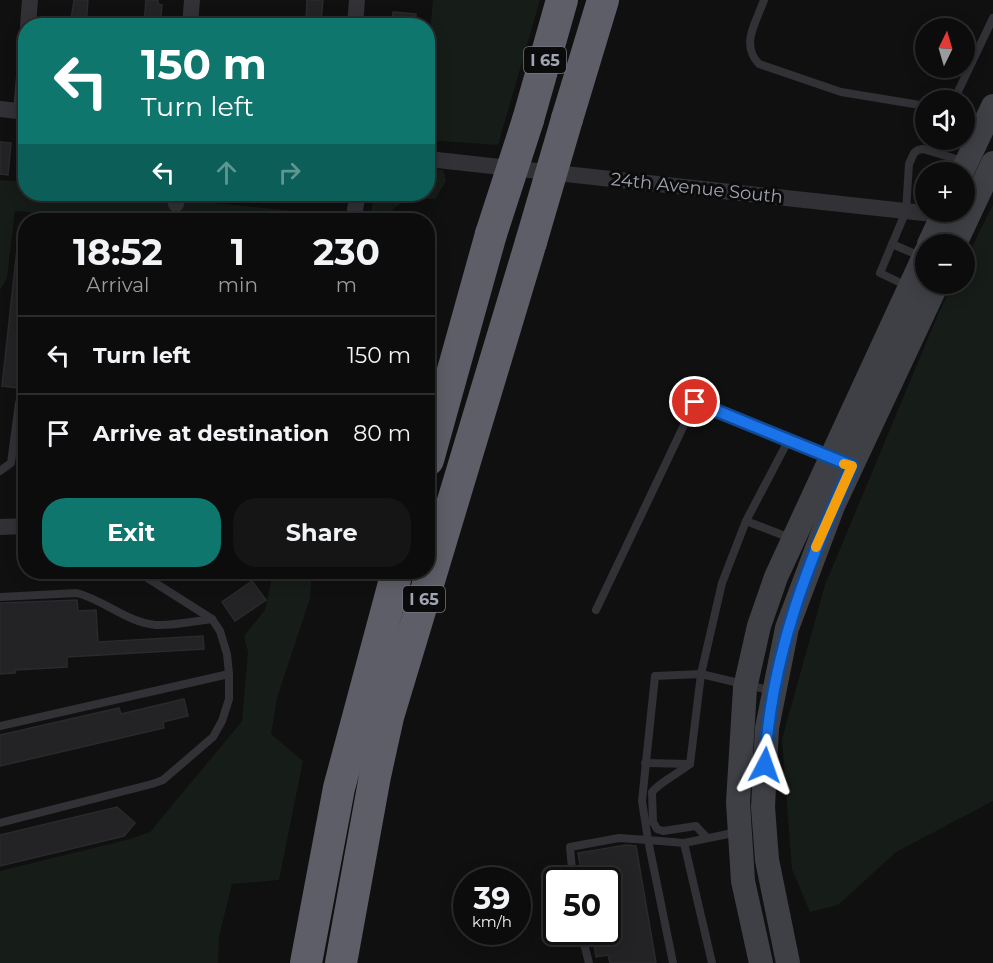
<!DOCTYPE html>
<html lang="en">
<head>
<meta charset="utf-8">
<style>
	body { margin:0; font-family:Montserrat,sans-serif; background:#151516; color:#f1f3f6; height:100vh; display:flex; flex-direction:column; font-size:22px; white-space:nowrap }
	* { box-sizing:border-box; margin:0 }
	p { font-size:20px; color:#9a9b9d }
	.icon { flex:none; width:33px; height:33px; fill:none; stroke:currentColor; stroke-width:2; stroke-linecap:round; stroke-linejoin:round }
	.map { position:relative; flex:1; overflow:hidden }
	.panel { position:absolute; left:18px; top:213px; width:417px; height:366px; display:flex; flex-direction:column; background:#0c0c0d; border-radius:24px; box-shadow:0 3px 15px #0003,0 0 0 2px #2c2c2e }
	.panel>* { flex:none }
	.guide { position:absolute; left:18px; top:18px; width:417px; height:183px; border-radius:24px; box-shadow:0 3px 15px #0003,0 0 0 2px #2c2c2e; background:#0f766e; color:#fff; overflow:hidden }
	.needle { width:39px; rotate:5deg }
	.controls { position:absolute; left:915px; top:18px; display:grid; gap:12px }
	.controls a { display:grid; place-items:center; width:60px; height:60px; border-radius:50%; background:#0c0c0d; box-shadow:0 3px 15px #0003,0 0 0 2px #2c2c2e; font-size:30px }
	.speed { position:absolute; left:453px; top:867px; display:flex; gap:12px; font-size:30px; font-weight:700; text-align:center }
	.speed>* { display:grid; place-content:center; width:78px; height:78px; border-radius:50%; background:#0c0c0d; box-shadow:0 3px 15px #0003,0 0 0 2px #2c2c2e; line-height:1 }
	.speed small { font-size:15px; font-weight:400 }
	.speed .limit { border:3px solid #111; border-radius:9px; background:#fff; color:#111 }
	.pin { position:absolute; display:grid; place-items:center; width:51px; height:51px; color:#fff; margin:-26px; border:3px solid #fff; border-radius:50%; box-shadow:0 2px 6px #0007 }
	.me { position:absolute; width:66px; margin:-33px; rotate:4deg; stroke-linejoin:round; filter:drop-shadow(0 0 4px #0008) }
	.turn { display:flex; align-items:center; gap:21px; height:126px; padding:0 24px; font-size:27px }
	.turn .icon { width:78px; height:78px; stroke-width:2.5 }
	.turn b { display:block; font-size:42px; line-height:51px }
	.lanes { display:flex; align-items:center; height:57px; padding:0 24px; background:#0003; justify-content:center; gap:30px; direction:ltr }
	.lanes .off { opacity:.35 }
	.eta { display:flex; justify-content:space-evenly; align-items:center; height:102px; text-align:center }
	.eta b { font-size:36px; font-weight:700; line-height:42px }
	.cta { display:flex; gap:12px; margin-top:auto; padding:12px 24px }
	.cta a { flex:1; height:69px; border-radius:24px; background:#0f766e; color:#fff; font-size:24px; font-weight:700; line-height:69px; text-align:center }
	.cta a+a { background:#151516; color:#f1f3f6 }
	ul { padding:0; list-style:none }
	li { display:flex; align-items:center; gap:18px; height:78px; padding:0 24px; border-top:2px solid #2c2c2e }
	li div { flex:1 }
	li b { display:block; font-size:22px }
	li em { font-style:normal }
	.map>svg:first-child { display:block }
	.green { fill:#161c17 }
	.building { fill:#232325; stroke:#2a2a2d; stroke-width:1.5 }
	.lines { fill:none; stroke-linecap:round; stroke-linejoin:round }
	.service { stroke:#313136; stroke-width:8 }
	.minor { stroke:#313136; stroke-width:16 }
	.secondary { stroke:#3f4046; stroke-width:24 }
	.motorway { stroke:#5d5e67; stroke-width:32 }
	.motorway-bridge { stroke:#5d5e67; stroke-width:32 }
	.route-casing { stroke:#114b97; stroke-width:15 }
	.route { stroke:#1a73e8; stroke-width:10 }
	.slow { stroke:#f59e0b; stroke-width:10 }
	.labels { text-anchor:middle; dominant-baseline:central; stroke-width:6; stroke-linejoin:round; paint-order:stroke }
	.shield { fill:#0b0b0c; stroke:#747680; stroke-width:1.5 }
	.shield-label { font-size:16px; font-weight:bold; fill:#a1a4b2 }
	.street-label { font-size:18px; fill:#a1a4b2; stroke:#0b0b0c }
</style>
</head>
<body>
<div class="map">
<svg width="993" height="963" viewBox="0 0 993 963">
	<rect width="100%" height="100%" fill="#101011"/>
	<g class="green">
		<path d="M433,0H540L498,145L428,140V55Z"/>
		<path d="M428,169L443,170L446,181L435,199L409,198L393,209L391,220H370L374,194H428Z"/>
		<path d="M0,180L25,182L26,194H129L330,215L329,220H106L15,211L7,278L0,290Z"/>
		<path d="M993,205V801L896,852L838,905L810,912L792,869L782,739L825,585L939,312L953,284H964L965,261Z"/>
		<path d="M273,572H312L310,598L277,698L271,734L303,761L279,880L232,884L219,937L218,963H0V871L130,839L150,832L242,721L248,652L244,636L265,610Z"/>
	</g>
	<g class="building">
		<path d="M74,0H88L86,26H70Z"/>
		<path d="M146,0H158V4L162,5L160,26H144Z"/>
		<path d="M307,0H323L321,22L306,21Z"/>
		<path d="M393,12L416,14L415,26H392Z"/>
		<path d="M0,142L11,143L8,175L0,174Z"/>
		<path d="M18,240L26,241V389L2,386Z"/>
		<path d="M252,581L266,600L235,621L222,602Z"/>
		<path d="M77,600L78,611L96,610L98,642L203,636L204,649L67,657V667L15,670V673L0,674V603Z"/>
		<path d="M184,699L188,716L163,722L164,728L0,766V735L119,708L121,714Z"/>
		<path d="M117,807L135,823L124,836L0,866V835Z"/>
		<path d="M626,845L636,846L656,963H610L608,955L596,957L592,932H608V880H583L578,853Z"/>
	</g>
	<g class="lines">
		<g class="service">
			<path d="M764,0C756,23 740,44 759,64L841,92L926,106"/>
			<path d="M954,100L993,18"/>
			<path d="M964,114L983,122"/>
			<path d="M892,244L922,257"/>
			<path d="M907,286L880,273L906,211L909,164L914,153L918,150L923,149L963,161"/>
			<path d="M788,441L746,521L793,539"/>
			<path d="M0,471L11,463L19,403"/>
			<path d="M746,521L722,583L701,674L773,691"/>
			<path d="M0,597L77,593C104,600 128,623 156,625C174,626 194,621 212,619"/>
			<path d="M596,610L695,402L829,458"/>
			<path d="M0,726L229,674"/>
			<path d="M645,763L690,764"/>
			<path d="M0,823L152,784L163,780L213,737L222,721L229,699V674L227,654L220,631L212,619L138,572"/>
			<path d="M707,838L696,826L663,831L657,829L653,822L652,792C660,782 679,773 690,764L701,674L655,676L642,801L648,840L684,843L738,832"/>
			<path d="M684,843L712,963"/>
			<path d="M573,880L570,847L619,838L648,840L673,963"/>
			<path d="M581,932L589,963"/>
		</g>
		<g class="minor">
			<path d="M28,26L30,0"/>
			<path d="M190,26L192,0"/>
			<path d="M355,26L357,0"/>
			<path d="M0,109L26,112"/>
			<path d="M21,111L26,53"/>
			<path d="M428,159L942,215L951,218"/>
			<path d="M176,204V194"/>
			<path d="M353,220L358,194"/>
			<path d="M0,527L26,526"/>
		</g>
		<g class="secondary">
			<path d="M962,172L993,106"/>
			<path d="M929,244L944,212"/>
			<path d="M955,244L993,163"/>
			<path d="M761,963L743,881L738,802L745,688L759,626L776,577L926,252"/>
			<path d="M788,963L767,860L763,807L767,728L787,628L833,506L937,284"/>
		</g>
		<g class="motorway">
			<path d="M567,119L603,0"/>
			<path d="M528,120L562,0"/>
			<path d="M428,460L491,234"/>
			<path d="M306,963L339,788L397,572"/>
			<path d="M341,963L375,776L388,717L531,242"/>
		</g>
		<g class="motorway-bridge">
			<path d="M491,234L528,120"/>
			<path d="M531,242L567,119"/>
		</g>
	</g>
	<g class="lines">
		<defs>
			<path id="route" d="M695,402L852,466C808,561 770,659 765,765"/>
		</defs>
		<use href="#route" class="route-casing"/>
		<use href="#route" class="route"/>
		<path class="slow" d="M816,547L852,466L844,464"/>
	</g>
	<g class="labels">
		<g class="shield">
			<rect x="524" y="47" width="42" height="26" rx="4.5"/>
			<rect x="403" y="586" width="42" height="26" rx="4.5"/>
		</g>
		<g class="shield-label">
			<text x="545" y="60">I 65</text>
			<text x="424" y="599">I 65</text>
		</g>
		<g class="street-label">
			<text transform="translate(697 188) rotate(6)">24th Avenue South</text>
		</g>
	</g>
</svg>
<div class="controls">
<a><svg class="needle" viewBox="-14 -14 28 28"><path d="M0-13l5 13h-10z" fill="#e53935"/><path d="M0 13l5-13h-10z" fill="#9a9b9d"/></svg></a>
<a><svg class="icon" aria-label="sound" viewBox="0 0 24 24"><path d="M4 9h4l5-4v14l-5-4H4zM17 9q2 3 0 6"/></svg></a>
<a>+</a>
<a>−</a>
</div>
<div class="speed"><div>39<small>km/h</small></div><div class="limit">50</div></div>
<div class="pin" style="left:695px;top:402px;background:#d93025"><svg class="icon" aria-label="arrive" viewBox="0 0 24 24"><path d="M6 21V4h12l-3 4 3 4H6"/></svg></div>
<svg class="me" style="left:765px;top:765px" viewBox="-20 -20 40 40"><path d="M0-17L14 15 0 8-14 15z" fill="#1a73e8" stroke="#fff" stroke-width="4"/></svg>
<div class="guide">
<div class="turn"><svg class="icon" aria-label="left" viewBox="0 0 24 24"><path d="M17 20v-9H6M10 6l-5 5 5 5"/></svg><div><b>150 m</b>Turn left</div></div>
<div class="lanes"><svg class="icon" aria-label="left" viewBox="0 0 24 24"><path d="M17 20v-9H6M10 6l-5 5 5 5"/></svg><svg class="icon off" aria-label="ahead" viewBox="0 0 24 24"><path d="M12 20V5M6 11l6-6 6 6"/></svg><svg class="icon off" aria-label="right" viewBox="0 0 24 24"><path d="M7 20v-9h11M14 6l5 5-5 5"/></svg></div>
</div>
<section class="panel">
<div class="eta">
<div><b>18:52</b><p>Arrival</p></div>
<div><b>1</b><p>min</p></div>
<div><b>230</b><p>m</p></div>
</div>
<ul>
<li><svg class="icon" aria-label="left" viewBox="0 0 24 24"><path d="M17 20v-9H6M10 6l-5 5 5 5"/></svg><div><b>Turn left</b></div><em>150 m</em></li>
<li><svg class="icon" aria-label="arrive" viewBox="0 0 24 24"><path d="M6 21V4h12l-3 4 3 4H6"/></svg><div><b>Arrive at destination</b></div><em>80 m</em></li>
</ul>
<div class="cta"><a>Exit</a><a>Share</a></div>
</section>
</div>
</body>
</html>
